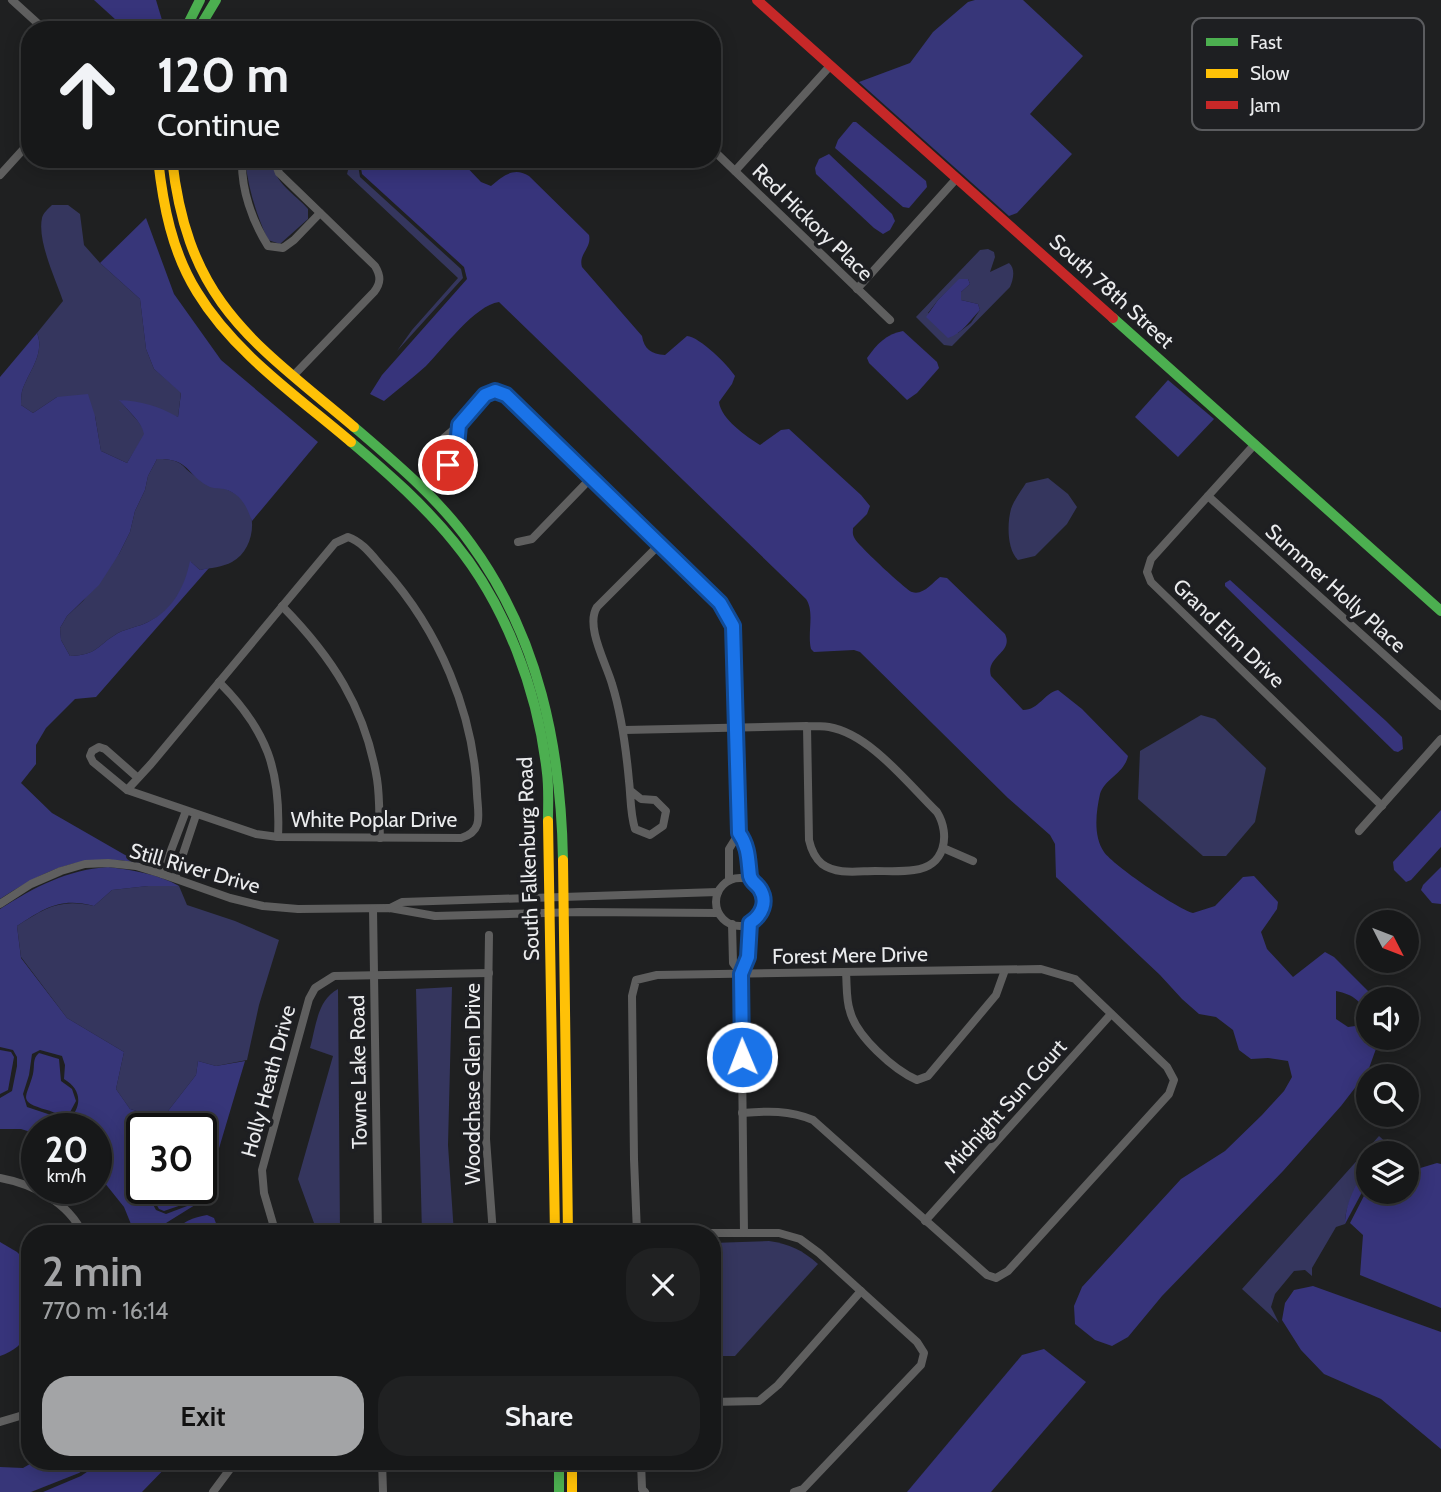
<!DOCTYPE html>
<html lang="en">
<head>
<meta charset="utf-8">
<style>
	body { margin:0; font-family:Cabin,sans-serif; background:#202122; color:#f1f3f6; height:100vh; display:flex; flex-direction:column; font-size:26px; white-space:nowrap }
	* { box-sizing:border-box; margin:0 }
	p { font-size:23px; color:#9ea0a2 }
	.icon { flex:none; width:38px; height:38px; fill:none; stroke:currentColor; stroke-width:2; stroke-linecap:round; stroke-linejoin:round }
	.map { position:relative; flex:1; overflow:hidden }
	.drawer { position:absolute; left:21px; top:1225px; width:700px; height:245px; display:flex; flex-direction:column; background:#171819; border-radius:28px; box-shadow:0 4px 18px #0003,0 0 0 2px #363738 }
	.drawer>* { flex:none }
	.banner { position:absolute; left:21px; top:21px; width:700px; height:147px; border-radius:28px; box-shadow:0 4px 18px #0003,0 0 0 2px #363738; background:#171819; color:#f1f3f6; overflow:hidden }
	.needle { width:46px; rotate:132deg }
	.tools { position:absolute; left:1356px; top:910px; display:grid; gap:14px }
	.tools a { display:grid; place-items:center; width:63px; height:63px; border-radius:50%; background:#171819; box-shadow:0 4px 18px #0003,0 0 0 2px #363738; font-size:35px }
	.speed { position:absolute; left:21px; top:1113px; display:flex; gap:14px; font-size:35px; font-weight:700; text-align:center }
	.speed>* { display:grid; place-content:center; width:91px; height:91px; border-radius:50%; background:#171819; box-shadow:0 4px 18px #0003,0 0 0 2px #363738; line-height:1 }
	.speed small { font-size:18px; font-weight:400 }
	.speed .limit { border:4px solid #111; border-radius:10px; background:#fff; color:#111 }
	.pin { position:absolute; display:grid; place-items:center; width:60px; height:60px; color:#fff; margin:-30px; border:4px solid #fff; border-radius:50%; box-shadow:0 2px 7px #0007 }
	.me { position:absolute; width:77px; margin:-38px; rotate:359deg; stroke-linejoin:round; filter:drop-shadow(0 0 5px #0008) }
	.turn { display:flex; align-items:center; gap:24px; height:147px; padding:0 21px; font-size:32px }
	.turn .icon { width:91px; height:91px; stroke-width:2.5 }
	.turn b { display:block; font-size:49px; line-height:60px }
	.round { display:grid; place-items:center; flex:none; width:74px; height:74px; border-radius:28px; background:#202122 }
	.headline { display:flex; align-items:center; justify-content:space-between; height:119px; padding:0 21px }
	h1 { font-size:42px; font-weight:600; line-height:52px; color:#a3a4a6 }
	.action { display:flex; gap:14px; margin-top:auto; padding:14px 21px }
	.action a { flex:1; height:80px; border-radius:28px; background:#a3a4a6; color:#111; font-size:28px; font-weight:600; line-height:80px; text-align:center }
	.action a+a { background:#202122; color:#f1f3f6 }
	.map>svg:first-child { display:block }
	.green { fill:#35365e; fill-rule:evenodd }
	.forest { fill:#373679; fill-rule:evenodd }
	.water { fill:#37347b; fill-rule:evenodd }
	.lines { fill:none; stroke-linecap:round; stroke-linejoin:round }
	.street { stroke:#5f5f5f; stroke-width:8 }
	.fast { stroke:#4caf50; stroke-width:10 }
	.slow { stroke:#ffc107; stroke-width:10 }
	.jam { stroke:#c62828; stroke-width:10 }
	.route-casing { stroke:#114b97; stroke-width:18 }
	.route { stroke:#1a73e8; stroke-width:12 }
	.labels { text-anchor:middle; dominant-baseline:central; stroke-width:7; stroke-linejoin:round; paint-order:stroke }
	.street-label { font-size:21px; fill:#eaebed; stroke:#1e1f22 }
	.key { fill:#1e1f22; stroke:#5b5c5f; stroke-width:2 }
	.key-label { font-size:19px; fill:#eaebed }
</style>
</head>
<body>
<div class="map">
<svg width="1441" height="1492" viewBox="0 0 1441 1492">
	<rect width="100%" height="100%" fill="#1f2021"/>
	<g class="green">
		<path d="M245,159H273C271,181 295,194 308,209V219L280,244L268,240C256,214 248,188 245,159Z"/>
		<path d="M351,159H357L360,177L461,269L463,278L397,351L412,330L458,278L347,174Z"/>
		<path d="M52,205H68L80,214L84,245L100,263L140,299L146,349L154,369L181,392L178,417L120,400C127,411 142,422 145,434L127,463L101,451L95,416L57,397L33,413L21,405C21,399 21,393 23,388C30,370 45,353 37,333L63,301C56,280 37,241 42,218C43,213 48,209 52,205Z"/>
		<path d="M988,249L994,252L995,257L990,272L1009,263C1016,269 1013,280 1010,287L952,346L944,345L916,317L980,250ZM960,279H968L970,284L961,292V300L978,304L980,310L971,323L958,333L928,313L938,300Z"/>
		<path d="M157,459C187,459 179,468 199,478C213,486 232,488 243,500C259,517 253,551 232,562C223,567 210,568 200,570L191,562C185,587 173,611 148,622C138,627 128,628 118,633C96,646 98,655 70,656L61,640L60,628L67,616L83,601L119,554L130,532L135,511L145,490L148,476Z"/>
		<path d="M1048,478L1068,494L1077,507L1067,524L1035,556L1018,560C1007,549 1007,524 1011,509C1014,500 1021,491 1026,483Z"/>
		<path d="M1201,715L1215,719L1266,768L1255,822L1226,856H1203L1138,799L1140,751Z"/>
		<path d="M148,886H179L187,905L235,921L279,940L259,1005L247,1060L216,1066L198,1061L196,1075L168,1111L143,1113L130,1109L116,1089L124,1052L67,1018L21,957L17,926C45,908 60,898 94,906L112,890Z"/>
		<path d="M452,987L448,1145L454,1234H422L416,989Z"/>
		<path d="M338,989L340,1234H288L314,1223L298,1179L333,1056L310,1048C316,1027 317,1000 338,989Z"/>
		<path d="M1379,1136L1398,1153H1368C1368,1179 1345,1196 1345,1224L1336,1227L1312,1268V1276L1305,1270L1294,1271L1275,1294L1271,1307L1279,1323L1242,1289Z"/>
		<path d="M769,1241C790,1244 802,1250 818,1264L735,1356H712V1243Z"/>
	</g>
	<g class="forest">
		<path d="M975,0H1023L1083,56L1030,114L1072,154L1017,213L1009,216L859,82L910,63L933,32L968,2Z"/>
		<path d="M146,218L174,294L221,360L318,442L252,521C246,505 241,494 224,489C219,488 213,489 208,486C185,473 189,458 157,459L148,476L145,490L135,511L130,532L119,554L99,585L67,616L60,628L61,640L70,656C98,655 96,646 118,633C128,628 138,627 148,622C173,610 185,586 190,561L200,570L209,568L96,697L75,699L46,728L36,745V764L21,783L52,813L139,863C83,852 46,869 0,899V377L37,333C45,353 30,370 23,388C21,393 21,399 21,405L33,413L57,397L88,394L95,416L101,451L127,463L144,434C142,422 127,410 119,400C141,401 158,406 178,417L181,393L154,369L146,349L140,299L100,263Z"/>
		<path d="M1168,380L1214,419L1178,457L1135,417Z"/>
		<path d="M108,867C133,870 158,874 179,886H148L112,890L94,906C60,897 45,908 17,926L21,958L67,1018L124,1052L116,1089L130,1109L143,1113L168,1111L196,1075L198,1061L216,1066L245,1061L206,1192C200,1172 201,1150 201,1129H142V1175L140,1181L156,1210L166,1214L203,1200L166,1223L169,1234H135L124,1207L96,1172V1129H37V1134L21,1129H0V1098L12,1091L17,1066V1057L13,1050L0,1047V909C35,887 66,870 108,867ZM40,1050L62,1056L65,1065L64,1079C81,1089 83,1105 69,1120L63,1119L27,1107L23,1094L29,1075L32,1054Z"/>
		<path d="M35,1461H97L79,1473L31,1492H0V1467L23,1468Z"/>
	</g>
	<g class="water">
		<path d="M94,0H156L162,20L160,30H127Z"/>
		<path d="M853,122H856L926,181L927,187L909,208L903,207L835,148L838,140Z"/>
		<path d="M829,154L892,214L895,221L890,230L883,234L874,228L816,174L815,168L819,159Z"/>
		<path d="M363,159H459L481,182L491,186C504,175 514,167 529,176L589,235C592,248 578,254 582,267L642,336C644,349 651,354 665,355L687,336C700,337 728,365 735,376L732,384L719,402C721,419 746,436 760,445L781,430L789,429L861,495L870,506L867,514L853,528C853,533 852,534 855,539C859,546 906,590 912,592C923,596 933,582 940,577L947,578L1005,634C1014,653 985,656 991,676L1023,710C1039,710 1044,693 1058,690L1082,709L1128,756C1124,774 1105,778 1100,794C1096,812 1093,836 1104,852C1114,866 1176,908 1193,913L1215,906L1243,877L1254,876L1278,902L1277,909L1261,932L1267,949L1293,977L1325,952L1334,957L1376,999H1368V1038H1396L1377,1046L1368,1071L1341,1106L1283,1171L1162,1296L1128,1337L1112,1346L1095,1340L1075,1324L1074,1306L1082,1287L1181,1179L1225,1151L1262,1115L1284,1091L1292,1077L1288,1061L1268,1058L1251,1059L1239,1050L1233,1030L1216,1017L1199,1014L1182,999L1160,975L1056,877L1055,844L1050,835L1008,798L860,652L854,650L814,652L811,649C807,633 815,612 806,599L499,302C475,305 443,349 426,366C413,378 398,389 384,401L370,394L382,375L467,279L464,267L362,174L360,162ZM1336,991C1354,995 1362,1001 1368,1018L1363,1025L1348,1027L1336,1019Z"/>
		<path d="M959,279H968L970,284L961,292V300L978,304L980,310C970,320 962,334 948,338L926,317L938,300Z"/>
		<path d="M903,331L937,362L939,368L917,393L907,400L869,363L867,358C877,344 886,334 903,331Z"/>
		<path d="M1230,580L1386,721L1402,737L1403,749L1398,752L1394,751L1225,586V583Z"/>
		<path d="M1441,810V847L1411,880L1406,882L1394,870L1393,862Z"/>
		<path d="M1441,867V904L1432,903L1421,890L1423,885Z"/>
		<path d="M0,1050L11,1052L14,1057L8,1090L0,1094Z"/>
		<path d="M39,1053L59,1059L61,1081L72,1089L76,1101L68,1116C60,1116 54,1112 47,1110C16,1101 27,1098 33,1074C35,1065 32,1059 39,1053Z"/>
		<path d="M1437,1163L1441,1164V1308L1360,1275L1363,1235L1350,1223L1368,1188V1192H1407V1172Z"/>
		<path d="M1368,1165V1181L1345,1224C1345,1203 1357,1182 1368,1165Z"/>
		<path d="M147,1188H201L202,1193L199,1199L164,1211L159,1209Z"/>
		<path d="M207,1215L214,1218L220,1234H174C180,1222 194,1217 207,1215Z"/>
		<path d="M0,1242L17,1252L30,1265V1332C23,1343 13,1352 0,1356Z"/>
		<path d="M1313,1286L1441,1332V1449L1381,1399L1324,1374L1301,1350L1282,1320L1285,1303L1294,1290Z"/>
		<path d="M1044,1349L1086,1382L991,1492H907L1022,1355Z"/>
		<path d="M103,1461H172L142,1492H43L81,1476Z"/>
	</g>
	<g class="lines">
		<g class="street">
			<path d="M12,0L45,30"/>
			<path d="M712,149L890,320"/>
			<path d="M242,159C241,189 252,221 268,246L283,248L294,240L320,213"/>
			<path d="M278,159L276,165L279,173L375,266C381,276 381,283 374,292L293,376"/>
			<path d="M735,171L830,66"/>
			<path d="M0,175L30,142"/>
			<path d="M857,289L957,178"/>
			<path d="M459,425L456,458L448,465L438,464L432,455L433,447L459,425L485,395L495,391L506,395L720,603L733,626L739,833L747,845L751,881"/>
			<path d="M1255,444L1151,559L1147,572L1151,582L1382,806"/>
			<path d="M1208,496L1441,706"/>
			<path d="M518,542L532,539L592,477"/>
			<path d="M282,606C332,657 365,707 377,779C380,798 379,819 380,838"/>
			<path d="M219,682C267,730 281,770 278,837"/>
			<path d="M624,730L807,726C814,726 822,726 829,727C870,734 908,784 937,812C951,835 945,867 914,870C901,872 888,871 875,871C858,871 837,875 822,864C815,858 811,849 809,840L807,726"/>
			<path d="M127,790L151,764L335,543L348,537C363,542 373,557 384,569C439,630 474,713 477,794C478,815 484,831 461,838L278,837L256,834L127,790L93,762L90,756L92,751L99,747L105,749L138,778"/>
			<path d="M631,791L641,799L655,800L666,811L663,826L650,835L635,829C630,813 631,798 629,781C626,748 622,716 612,684C606,663 585,626 597,607L660,544"/>
			<path d="M1359,831L1441,739"/>
			<path d="M943,848L973,861"/>
			<path d="M162,874L186,811"/>
			<path d="M175,878L196,815"/>
			<circle cx="740" cy="902" r="24"/>
			<path d="M729,880V849L739,833"/>
			<path d="M0,904L31,884L61,871L85,864L108,863L136,866L162,874L230,898L263,906L298,909L390,908L435,916L580,912L718,913"/>
			<path d="M390,908L402,902L718,892"/>
			<path d="M373,909L378,1234"/>
			<path d="M732,924L733,963L741,974"/>
			<path d="M489,935L486,1139L493,1234"/>
			<path d="M846,973C847,985 846,1000 850,1011C856,1036 894,1070 917,1080L928,1076L996,995L1005,970"/>
			<path d="M742,1113C768,1111 789,1110 813,1120L987,1275L996,1278L1008,1271L1169,1094L1174,1080L1167,1067L1075,979L1041,969L657,975L636,980L632,996L634,1159L637,1233H779L800,1239L819,1253L917,1342L924,1353L921,1365L803,1489L794,1492"/>
			<path d="M0,1178C33,1184 68,1202 83,1234"/>
			<path d="M925,1221L1111,1014"/>
			<path d="M744,1233L741,974L748,957L750,923"/>
			<path d="M276,1234L264,1193L262,1170L309,999L315,988L334,976L489,973"/>
			<path d="M712,1402L759,1401L778,1385L861,1291"/>
			<path d="M0,1422L30,1413"/>
			<path d="M382,1461L383,1492"/>
			<path d="M641,1461L642,1489L645,1492"/>
			<path d="M213,1492L236,1461"/>
		</g>
		<g class="fast">
			<path d="M185,30L200,0"/>
			<path d="M198,30L216,0"/>
			<path d="M1113,318L1441,611"/>
			<path d="M354,427C396,463 439,499 471,544C539,637 561,747 563,860"/>
			<path d="M351,442C388,473 424,505 454,542C506,605 538,692 547,773C549,788 548,805 548,821"/>
			<path d="M559,1461V1492"/>
		</g>
		<g class="slow">
			<path d="M158,159C163,205 172,252 197,292C234,353 297,396 351,442"/>
			<path d="M172,159C188,303 252,341 354,427"/>
			<path d="M548,821L555,1234"/>
			<path d="M563,860L568,1234"/>
			<path d="M572,1461V1492"/>
		</g>
		<path class="jam" d="M757,0L1113,318"/>
	</g>
	<g class="lines">
		<defs>
			<path id="route" d="M448,465L456,458L459,425L485,395L495,391L506,395L720,603L733,626L739,833C749,847 748,860 750,876C752,883 756,883 760,889C768,902 762,915 750,923L748,957L741,974L742,1057"/>
		</defs>
		<use href="#route" class="route-casing"/>
		<use href="#route" class="route"/>
	</g>
	<g class="labels">
		<g class="street-label">
			<text transform="translate(813 222) rotate(44)">Red Hickory Place</text>
			<text transform="translate(1112 291) rotate(42)">South 78th Street</text>
			<text transform="translate(1336 588) rotate(42)">Summer Holly Place</text>
			<text transform="translate(1229 633) rotate(44)">Grand Elm Drive</text>
			<text x="374" y="819">White Poplar Drive</text>
			<text transform="translate(528 859) rotate(-92)">South Falkenburg Road</text>
			<text transform="translate(195 868) rotate(16)">Still River Drive</text>
			<text transform="translate(850 955) rotate(-1)">Forest Mere Drive</text>
			<text transform="translate(358 1072) rotate(-91)">Towne Lake Road</text>
			<text transform="translate(268 1081) rotate(-75)">Holly Heath Drive</text>
			<text transform="translate(472 1084) rotate(-90)">Woodchase Glen Drive</text>
			<text transform="translate(1005 1106) rotate(-48)">Midnight Sun Court</text>
		</g>
	</g>
	<rect x="1192" y="18" width="232" height="112" rx="10" class="key"/>
	<rect x="1206" y="38" width="32" height="8" fill="#4caf50"/>
	<rect x="1206" y="69" width="32" height="9" fill="#ffc107"/>
	<rect x="1206" y="101" width="32" height="8" fill="#c62828"/>
	<g class="key-label">
		<text x="1250" y="49">Fast</text>
		<text x="1250" y="80">Slow</text>
		<text x="1250" y="112">Jam</text>
	</g>
</svg>
<div class="tools">
<a><svg class="needle" viewBox="-14 -14 28 28"><path d="M0-13l5 13h-10z" fill="#e53935"/><path d="M0 13l5-13h-10z" fill="#9ea0a2"/></svg></a>
<a><svg class="icon" aria-label="sound" viewBox="0 0 24 24"><path d="M4 9h4l5-4v14l-5-4H4zM17 9q2 3 0 6"/></svg></a>
<a><svg class="icon" aria-label="search" viewBox="0 0 24 24"><circle cx="10" cy="10" r="6"/><path d="M15 15l6 6"/></svg></a>
<a><svg class="icon" aria-label="layers" viewBox="0 0 24 24"><path d="M12 4l9 5-9 5-9-5zM3 14l9 5 9-5"/></svg></a>
</div>
<div class="speed"><div>20<small>km/h</small></div><div class="limit">30</div></div>
<div class="pin" style="left:448px;top:465px;background:#d93025"><svg class="icon" aria-label="arrive" viewBox="0 0 24 24"><path d="M6 21V4h12l-3 4 3 4H6"/></svg></div>
<svg class="me" style="left:742px;top:1057px" viewBox="-20 -20 40 40"><circle r="17" fill="#1a73e8" stroke="#fff" stroke-width="3"/><path d="M0-11L8 9 0 5-8 9z" fill="#fff"/></svg>
<div class="banner">
<div class="turn"><svg class="icon" aria-label="ahead" viewBox="0 0 24 24"><path d="M12 20V5M6 11l6-6 6 6"/></svg><div><b>120 m</b>Continue</div></div>
</div>
<section class="drawer">
<div class="headline"><div><h1>2 min</h1><p>770 m · 16:14</p></div><a class="round"><svg class="icon" aria-label="close" viewBox="0 0 24 24"><path d="M6 6l12 12M18 6L6 18"/></svg></a></div>
<div class="action"><a>Exit</a><a>Share</a></div>
</section>
</div>
</body>
</html>
